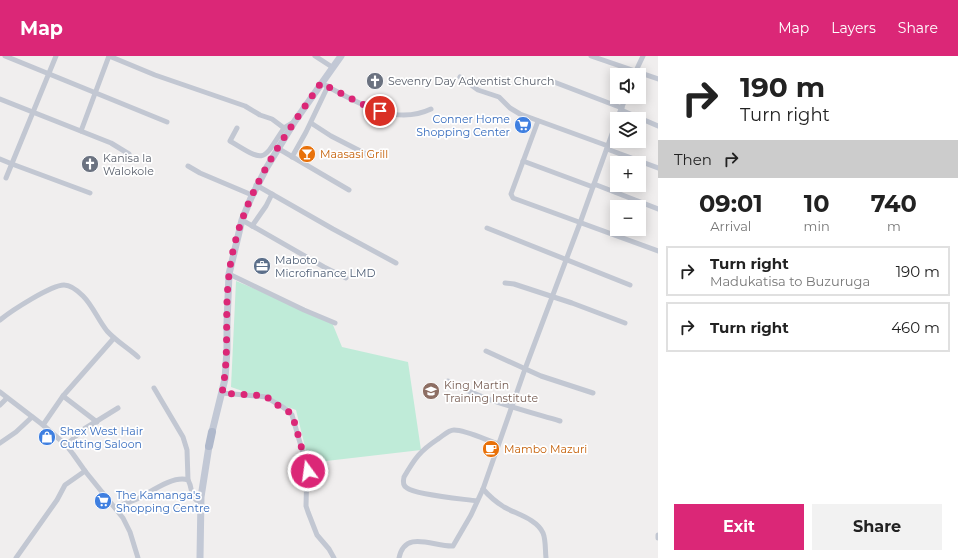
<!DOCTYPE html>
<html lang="en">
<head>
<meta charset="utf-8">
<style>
	body { margin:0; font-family:Montserrat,sans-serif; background:#f2f2f2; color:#222; height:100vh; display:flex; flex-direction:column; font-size:15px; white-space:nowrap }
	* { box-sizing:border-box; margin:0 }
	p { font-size:13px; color:#767676 }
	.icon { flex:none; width:22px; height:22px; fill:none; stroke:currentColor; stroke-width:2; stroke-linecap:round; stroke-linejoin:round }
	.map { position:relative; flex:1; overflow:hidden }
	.panel { display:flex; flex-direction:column; background:#fff; width:300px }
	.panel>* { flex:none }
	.banner { background:#fff; color:#222; overflow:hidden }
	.controls { position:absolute; left:610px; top:12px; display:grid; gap:8px }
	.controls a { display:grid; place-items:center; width:36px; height:36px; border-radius:0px; background:#fff; box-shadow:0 2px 10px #0003; font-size:20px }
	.pin { position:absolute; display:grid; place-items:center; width:34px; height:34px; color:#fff; margin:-17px; border:2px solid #fff; border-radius:50%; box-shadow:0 1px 4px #0007 }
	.me { position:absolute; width:44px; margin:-22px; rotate:346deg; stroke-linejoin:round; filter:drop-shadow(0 0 3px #0008) }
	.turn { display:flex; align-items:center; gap:14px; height:84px; padding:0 16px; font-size:18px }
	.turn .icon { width:52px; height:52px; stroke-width:2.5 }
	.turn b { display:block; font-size:28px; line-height:34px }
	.then { display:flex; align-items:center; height:38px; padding:0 16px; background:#0003; gap:8px; font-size:15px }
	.eta { display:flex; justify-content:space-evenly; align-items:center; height:68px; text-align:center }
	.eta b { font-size:24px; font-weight:700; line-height:28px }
	.button { display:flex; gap:8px; margin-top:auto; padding:8px 16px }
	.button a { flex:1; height:46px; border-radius:0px; background:#db2777; color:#fff; font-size:16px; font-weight:700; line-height:46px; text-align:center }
	.button a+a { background:#f2f2f2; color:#222 }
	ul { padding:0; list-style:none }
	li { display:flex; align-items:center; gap:12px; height:50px; margin:0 8px 6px; padding:0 8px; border:2px solid #e0e0e0; border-radius:0px }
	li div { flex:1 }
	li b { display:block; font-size:15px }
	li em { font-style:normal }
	header { display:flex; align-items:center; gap:24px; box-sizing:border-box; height:56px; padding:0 20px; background:#db2777; color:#fff }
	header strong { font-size:19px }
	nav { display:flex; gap:22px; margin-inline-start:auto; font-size:14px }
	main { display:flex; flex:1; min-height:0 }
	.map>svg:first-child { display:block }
	.green { fill:#bfebd8 }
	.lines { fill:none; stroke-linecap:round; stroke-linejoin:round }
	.minor { stroke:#c2c7d2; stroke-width:5 }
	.secondary { stroke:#c2c8d5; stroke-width:7 }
	.primary { stroke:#afb8cb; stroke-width:8 }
	.route { stroke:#db2777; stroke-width:7; stroke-dasharray:0 12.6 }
	.labels { text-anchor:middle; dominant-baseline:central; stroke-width:3.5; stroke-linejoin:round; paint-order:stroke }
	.worship-label { font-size:11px; fill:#5b616d; stroke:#fff; text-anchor:start }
	.shop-label { font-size:11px; fill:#366cbe; stroke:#fff; text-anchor:start }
	.food-label { font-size:11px; fill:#c56008; stroke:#fff; text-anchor:start }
	.service-label { font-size:11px; fill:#4e5e75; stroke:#fff; text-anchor:start }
	.education-label { font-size:11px; fill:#785e54; stroke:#fff; text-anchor:start }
</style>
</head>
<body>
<header>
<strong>Map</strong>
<nav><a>Map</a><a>Layers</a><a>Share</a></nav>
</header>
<main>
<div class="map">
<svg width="658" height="502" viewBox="0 0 658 502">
	<rect width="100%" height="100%" fill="#f0eeee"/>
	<path class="green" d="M236,225L331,264L342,291L408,306L421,394L309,407L296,354L231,331Z"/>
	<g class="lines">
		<g class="minor">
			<path d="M5,0L167,66"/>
			<path d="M109,0L155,19L245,50L260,59L272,63L284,72L294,66"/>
			<path d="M315,0L332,11"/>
			<path d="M591,0L658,23"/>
			<path d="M634,19L643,0"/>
			<path d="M460,21L478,34L499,41L510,52L520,58L608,90"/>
			<path d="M554,26L622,52"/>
			<path d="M321,27C355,45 393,71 431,53"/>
			<path d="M0,43L111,87L129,98"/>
			<path d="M621,54L658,70"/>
			<path d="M617,63L626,41"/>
			<path d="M538,65L511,138L513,142L658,195"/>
			<path d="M311,67L331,80L372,101"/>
			<path d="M237,72L230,85C266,107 262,106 284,72"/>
			<path d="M81,75L109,0"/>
			<path d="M279,93L349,134"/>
			<path d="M607,93L658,112"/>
			<path d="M292,101L306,76L328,30"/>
			<path d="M0,103L12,108L90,137"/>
			<path d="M523,105L593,131"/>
			<path d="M188,110L200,117L252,139"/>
			<path d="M6,122L56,0"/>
			<path d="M594,128L658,153"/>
			<path d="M256,129L333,173L396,207"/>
			<path d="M242,164L324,211L346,222"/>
			<path d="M252,170L266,150L272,138"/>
			<path d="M487,172L630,229"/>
			<path d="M229,218L304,254L335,267"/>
			<path d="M505,227L514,228L572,247L625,267"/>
			<path d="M0,264C11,255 51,229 64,229C71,229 78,235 83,240C93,250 98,264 107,275C116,285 128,292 138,301"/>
			<path d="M486,295L541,320L593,337"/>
			<path d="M448,325C482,344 523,354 560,365"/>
			<path d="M154,332L183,381L187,394L188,424"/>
			<path d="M0,336L43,369L66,389L73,398L85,415L123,462L130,476L138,502"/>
			<path d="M222,337L267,341C274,348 286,350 292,359L307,411L306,450L308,456L317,479L329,493L334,502"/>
			<path d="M63,340L97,366"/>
			<path d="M0,349L7,342"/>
			<path d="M43,369L63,340L114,282"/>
			<path d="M0,387L16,376L32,361"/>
			<path d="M66,389L84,373L118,352"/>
			<path d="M483,433C489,440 496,446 504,451C516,458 537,463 543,477C546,484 545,494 546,502"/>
			<path d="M477,445C464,443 416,439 407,432C403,430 403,425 404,421C415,402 420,395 438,383C443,380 448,374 454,374C466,374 486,384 498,388"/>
			<path d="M115,451C124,448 131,446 139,442C152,435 174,419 188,424C194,434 188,441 201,447"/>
			<path d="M658,479V482"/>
			<path d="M16,502L57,444L65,429L85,415"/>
			<path d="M399,502C405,473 434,491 453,490L471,459L483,433L525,313L580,167L617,64"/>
		</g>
		<g class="secondary">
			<path d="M212,376L225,323L227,294V267L229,218L242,164L251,142L267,111L295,65L341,0"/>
			<path d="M200,502L201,441L209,390"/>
		</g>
		<path class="primary" d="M209,390L212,376"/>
	</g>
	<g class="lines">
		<path class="route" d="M308,415L295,368L292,359L287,354L270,345L267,340L222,337C230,298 224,258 229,219C237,146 281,85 321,27L362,48L380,55"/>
	</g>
	<defs>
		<symbol id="church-disc" viewBox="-11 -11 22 22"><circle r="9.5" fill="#6b7280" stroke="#fff"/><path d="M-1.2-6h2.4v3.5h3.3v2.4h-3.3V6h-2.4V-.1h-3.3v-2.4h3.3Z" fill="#fff"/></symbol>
		<symbol id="supermarket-disc" viewBox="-11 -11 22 22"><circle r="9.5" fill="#3f7fe0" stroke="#fff"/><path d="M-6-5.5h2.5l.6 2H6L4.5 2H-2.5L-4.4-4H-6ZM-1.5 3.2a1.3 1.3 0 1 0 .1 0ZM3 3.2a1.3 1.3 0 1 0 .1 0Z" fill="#fff"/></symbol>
		<symbol id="bar-disc" viewBox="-11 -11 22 22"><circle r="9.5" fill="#e8710a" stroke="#fff"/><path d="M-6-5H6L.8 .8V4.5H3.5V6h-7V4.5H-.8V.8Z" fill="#fff"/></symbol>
		<symbol id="office-disc" viewBox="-11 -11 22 22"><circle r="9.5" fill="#5c6f8a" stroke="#fff"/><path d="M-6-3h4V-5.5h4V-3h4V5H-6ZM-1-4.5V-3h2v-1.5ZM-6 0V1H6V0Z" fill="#fff"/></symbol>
		<symbol id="university-disc" viewBox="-11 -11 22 22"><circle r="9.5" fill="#8d6e63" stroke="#fff"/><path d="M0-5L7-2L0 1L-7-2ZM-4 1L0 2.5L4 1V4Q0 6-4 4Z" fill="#fff"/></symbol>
		<symbol id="shop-disc" viewBox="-11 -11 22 22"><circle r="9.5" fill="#3f7fe0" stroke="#fff"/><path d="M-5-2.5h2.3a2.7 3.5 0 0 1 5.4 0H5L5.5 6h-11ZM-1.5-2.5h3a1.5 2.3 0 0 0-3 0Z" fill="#fff"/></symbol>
		<symbol id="cafe-disc" viewBox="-11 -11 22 22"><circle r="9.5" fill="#e8710a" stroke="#fff"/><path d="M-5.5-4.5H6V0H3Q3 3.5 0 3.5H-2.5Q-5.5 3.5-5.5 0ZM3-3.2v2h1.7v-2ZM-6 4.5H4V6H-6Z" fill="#fff"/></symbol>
	</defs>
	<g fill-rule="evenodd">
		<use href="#church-disc" x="365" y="15" width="20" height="20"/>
		<use href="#supermarket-disc" x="513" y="59" width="20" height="20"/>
		<use href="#bar-disc" x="297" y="88" width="20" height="20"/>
		<use href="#church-disc" x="80" y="98" width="20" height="20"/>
		<use href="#office-disc" x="252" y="200" width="20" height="20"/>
		<use href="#university-disc" x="421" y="325" width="20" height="20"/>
		<use href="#shop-disc" x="37" y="371" width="20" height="20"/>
		<use href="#cafe-disc" x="481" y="383" width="20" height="20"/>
		<use href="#supermarket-disc" x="93" y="435" width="20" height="20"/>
	</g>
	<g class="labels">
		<g class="worship-label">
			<text x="388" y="25">Sevenry Day Adventist Church</text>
			<text x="103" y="102">Kanisa la<tspan x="103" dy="13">Walokole</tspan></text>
		</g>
		<g class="shop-label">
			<text x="510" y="63" text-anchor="end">Conner Home<tspan x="510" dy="13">Shopping Center</tspan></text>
			<text x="60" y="375">Shex West Hair<tspan x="60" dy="13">Cutting Saloon</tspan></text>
			<text x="116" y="439">The Kamanga's<tspan x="116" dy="13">Shopping Centre</tspan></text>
		</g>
		<g class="food-label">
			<text x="320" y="98">Maasasi Grill</text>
			<text x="504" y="393">Mambo Mazuri</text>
		</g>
		<g class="service-label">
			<text x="275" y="204">Maboto<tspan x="275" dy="13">Microfinance LMD</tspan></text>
		</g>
		<g class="education-label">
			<text x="444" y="329">King Martin<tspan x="444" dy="13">Training Institute</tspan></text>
		</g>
	</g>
</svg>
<div class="controls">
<a><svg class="icon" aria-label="sound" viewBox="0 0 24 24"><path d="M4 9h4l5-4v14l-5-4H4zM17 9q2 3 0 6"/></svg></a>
<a><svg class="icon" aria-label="layers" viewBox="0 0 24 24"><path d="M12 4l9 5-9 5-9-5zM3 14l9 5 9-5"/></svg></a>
<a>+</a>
<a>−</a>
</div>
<div class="pin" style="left:380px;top:55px;background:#d93025"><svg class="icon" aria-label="arrive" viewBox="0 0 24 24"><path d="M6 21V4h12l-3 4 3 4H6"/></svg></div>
<svg class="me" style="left:308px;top:415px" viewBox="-20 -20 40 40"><circle r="17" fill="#db2777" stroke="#fff" stroke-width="3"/><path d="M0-11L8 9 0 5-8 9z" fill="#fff"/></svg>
</div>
<section class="panel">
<div class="banner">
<div class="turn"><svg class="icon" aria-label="right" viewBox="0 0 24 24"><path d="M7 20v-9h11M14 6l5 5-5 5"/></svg><div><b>190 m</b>Turn right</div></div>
<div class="then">Then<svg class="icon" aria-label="right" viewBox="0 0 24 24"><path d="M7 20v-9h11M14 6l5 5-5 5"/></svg></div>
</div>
<div class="eta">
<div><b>09:01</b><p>Arrival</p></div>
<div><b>10</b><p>min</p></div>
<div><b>740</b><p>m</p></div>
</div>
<ul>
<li><svg class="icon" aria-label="right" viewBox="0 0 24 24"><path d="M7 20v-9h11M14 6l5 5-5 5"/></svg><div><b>Turn right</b><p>Madukatisa to Buzuruga</p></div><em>190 m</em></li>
<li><svg class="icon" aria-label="right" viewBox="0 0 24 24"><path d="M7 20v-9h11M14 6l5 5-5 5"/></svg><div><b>Turn right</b></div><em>460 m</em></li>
</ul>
<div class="button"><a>Exit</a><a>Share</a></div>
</section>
</main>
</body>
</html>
